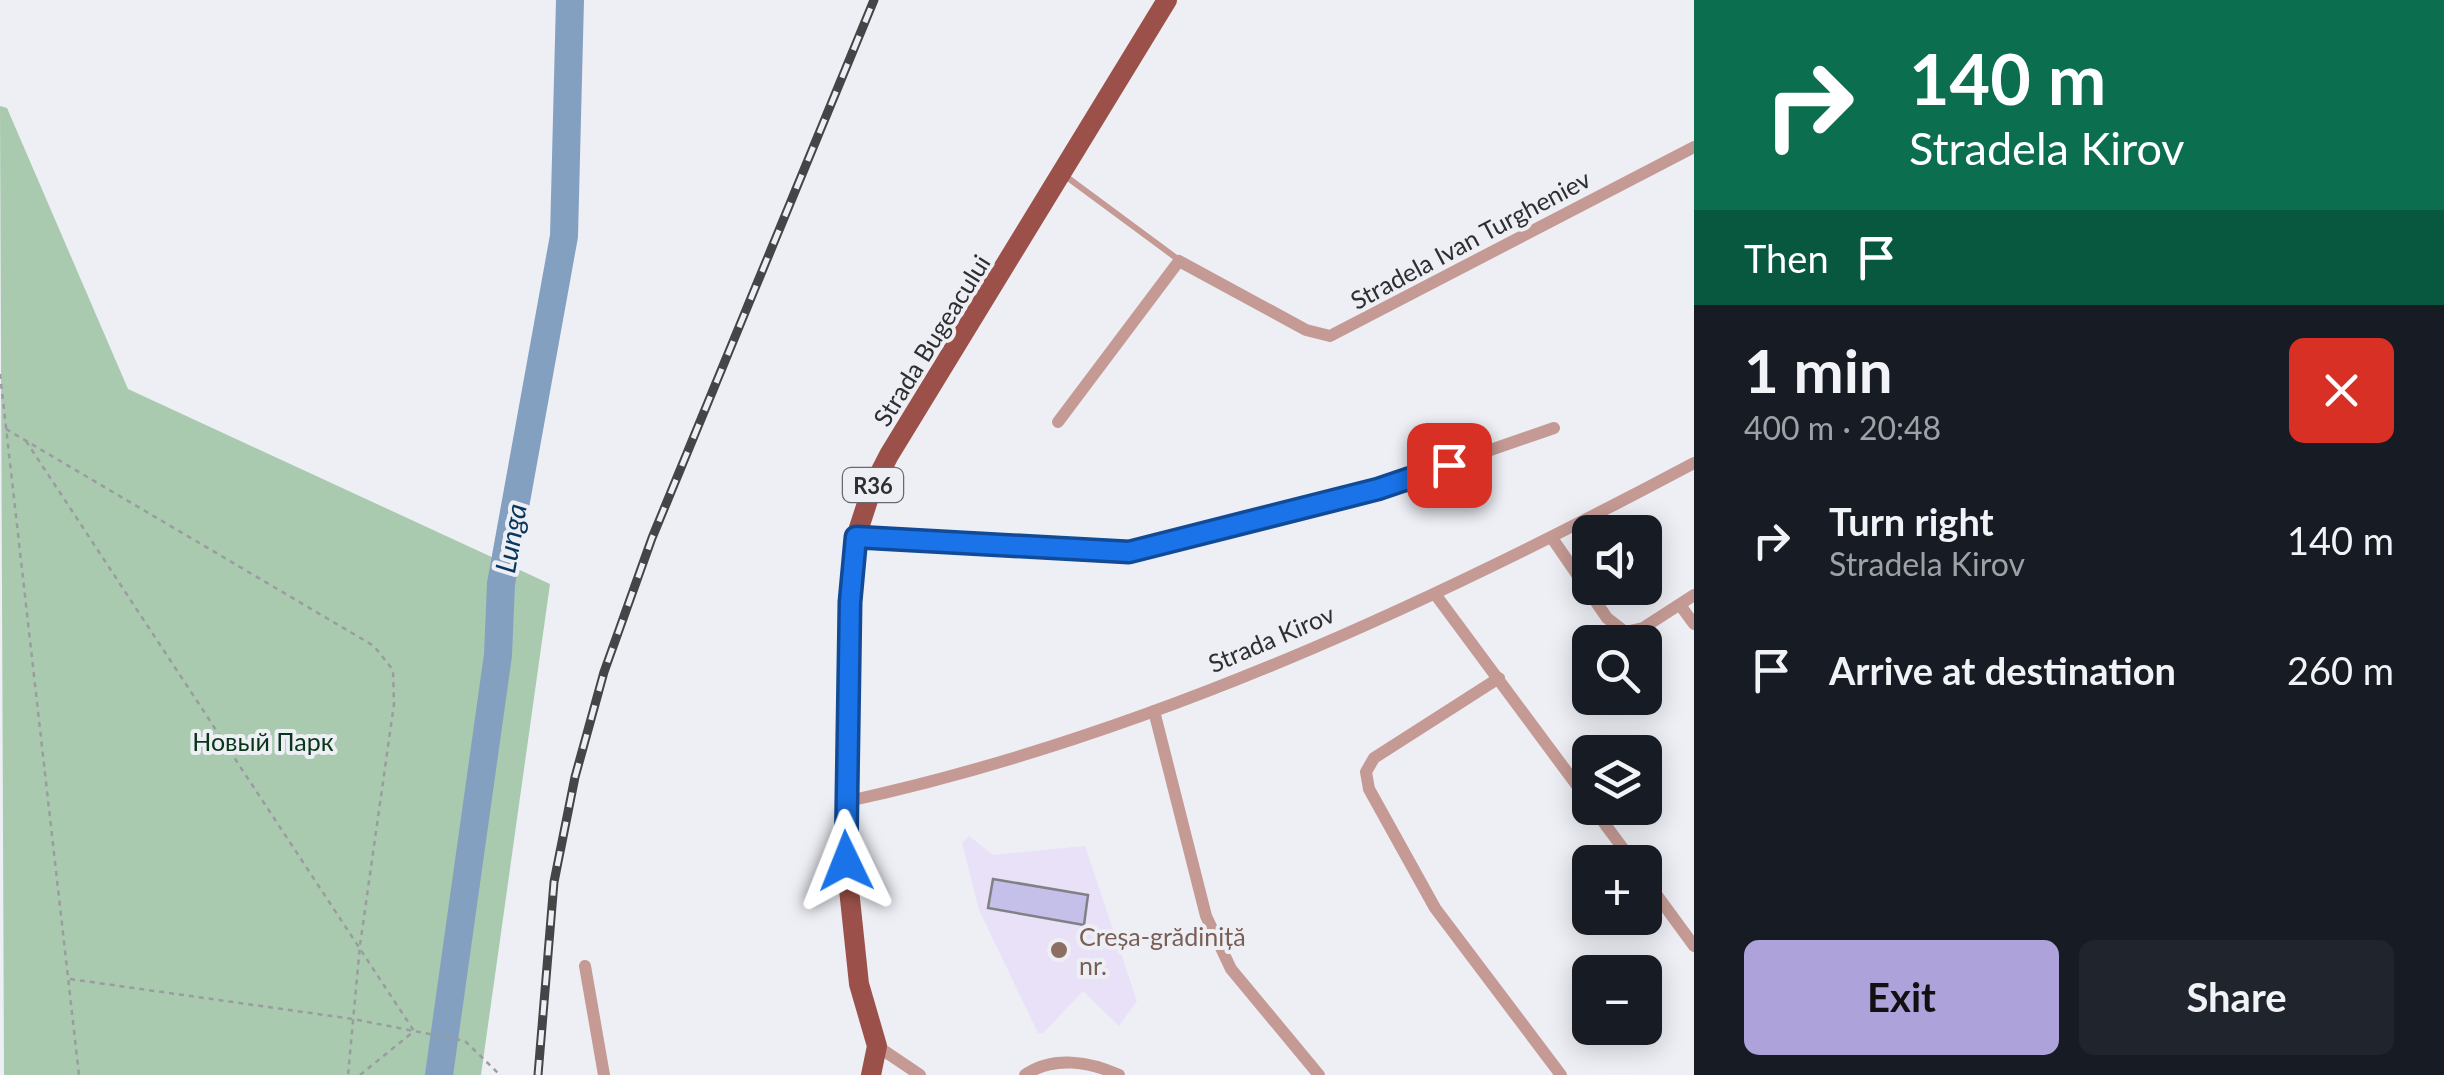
<!DOCTYPE html>
<html lang="en">
<head>
<meta charset="utf-8">
<style>
	body { margin:0; font-family:Lato,sans-serif; background:#20242c; color:#f1f3f6; height:100vh; display:flex; flex-direction:column; font-size:38px; white-space:nowrap }
	* { box-sizing:border-box; margin:0 }
	p { font-size:32px; color:#9ea1a6 }
	.icon { flex:none; width:55px; height:55px; fill:none; stroke:currentColor; stroke-width:2; stroke-linecap:round; stroke-linejoin:round }
	.map { position:relative; flex:1; overflow:hidden }
	.details { display:flex; flex-direction:column; background:#171b24; width:750px }
	.details>* { flex:none }
	.top-card { background:#0b6e4f; color:#fff; overflow:hidden }
	.buttons { position:absolute; left:1572px; top:515px; display:grid; gap:20px }
	.buttons a { display:grid; place-items:center; width:90px; height:90px; border-radius:15px; background:#171b24; box-shadow:0 5px 25px #0003; font-size:50px }
	.pin { position:absolute; display:grid; place-items:center; width:85px; height:85px; color:#fff; margin:-42px; border-radius:20px; box-shadow:0 5px 15px #0006 }
	.me { position:absolute; width:110px; margin:-55px; rotate:358deg; stroke-linejoin:round; filter:drop-shadow(0 0 8px #0008) }
	.turn { display:flex; align-items:center; gap:35px; height:210px; padding:0 50px; font-size:45px }
	.turn .icon { width:130px; height:130px; stroke-width:2.5 }
	.turn b { display:block; font-size:70px; line-height:85px }
	.then { display:flex; align-items:center; height:95px; padding:0 50px; background:#0003; gap:20px; font-size:38px }
	.round { display:grid; place-items:center; flex:none; width:105px; height:105px; border-radius:15px; background:#20242c }
	.overview { display:flex; align-items:center; justify-content:space-between; height:170px; padding:0 50px }
	h1 { font-size:60px; font-weight:700; line-height:75px }
	.button { display:flex; gap:20px; margin-top:auto; padding:20px 50px }
	.button a { flex:1; height:115px; border-radius:15px; background:#ada2d9; color:#111; font-size:40px; font-weight:700; line-height:115px; text-align:center }
	.button a+a { background:#20242c; color:#f1f3f6 }
	ul { padding:0; list-style:none }
	li { display:flex; align-items:center; gap:30px; height:130px; padding:0 50px }
	li div { flex:1 }
	li b { display:block; font-size:38px }
	li em { font-style:normal }
	main { display:flex; flex:1; min-height:0 }
	.map>svg:first-child { display:block }
	.education { fill:#e8e1f7 }
	.green { fill:#a9caaf }
	.lines { fill:none; stroke-linecap:round; stroke-linejoin:round }
	.river { stroke:#83a0c0; stroke-width:28 }
	.building { fill:#c4c0e9; stroke:#808085; stroke-width:2.5 }
	.path { stroke:#9a9ca0; stroke-width:2.5; stroke-dasharray:5 5; stroke-linecap:butt }
	.service { stroke:#c59a94; stroke-width:6 }
	.minor { stroke:#c59a94; stroke-width:12 }
	.primary { stroke:#9b5149; stroke-width:20 }
	.rail-casing { stroke:#444547; stroke-width:9 }
	.rail { stroke:#edeff5; stroke-width:5; stroke-dasharray:15; stroke-linecap:butt }
	.route-casing { stroke:#114b97; stroke-width:25 }
	.route { stroke:#1a73e8; stroke-width:18 }
	.education-dot { fill:#8d6e63; stroke:#edeff5; stroke-width:4 }
	.labels { text-anchor:middle; dominant-baseline:central; stroke-width:8; stroke-linejoin:round; paint-order:stroke }
	.shield { fill:#edeff5; stroke:#67696c; stroke-width:2.5 }
	.shield-label { font-size:22px; font-weight:bold; fill:#2e2f31 }
	.street-label { font-size:25px; fill:#2e2f31; stroke:#edeff5 }
	.park-label { font-size:25px; fill:#093519; stroke:#edeff5 }
	.education-label { font-size:25px; fill:#785e54; stroke:#edeff5; text-anchor:start }
	.water-label { font-size:28px; font-style:italic; fill:#07365f; stroke:#edeff5 }
</style>
</head>
<body>
<main>
<div class="map">
<svg width="1694" height="1075" viewBox="0 0 1694 1075">
	<rect width="100%" height="100%" fill="#edeff5"/>
	<path class="education" d="M969,836L993,855L1085,846L1137,1001L1119,1026L1083,991L1043,1033H1038L979,910L962,843Z"/>
	<path class="green" d="M0,106L7,108L128,389L550,584L481,1075H4Z"/>
	<g class="lines">
		<path class="river" d="M439,1075L498,655L501,584L564,236L570,0"/>
	</g>
	<path class="building" d="M993,879L1088,895L1084,925L988,908Z"/>
	<g class="lines">
		<g class="path">
			<path d="M0,374L79,1075"/>
			<path d="M6,429L374,646L393,670L394,704L360,945L348,1075"/>
			<path d="M26,441L414,1031"/>
			<path d="M70,979L353,1019L465,1041L500,1075"/>
			<path d="M360,1075L413,1032"/>
		</g>
		<path class="service" d="M1064,175L1179,260"/>
		<g class="minor">
			<path d="M1058,422L1179,261L1306,330L1330,336L1694,147"/>
			<path d="M856,537L1129,552L1378,489L1554,428"/>
			<path d="M1552,538L1607,618L1625,632L1643,628L1694,595"/>
			<path d="M1435,594L1590,803"/>
			<path d="M1680,605L1694,624"/>
			<path d="M1499,678L1374,758L1366,772L1369,789L1435,908L1561,1075"/>
			<path d="M1154,711L1206,916L1231,969L1319,1075"/>
			<path d="M844,802C1142,738 1427,605 1694,463"/>
			<path d="M1593,808L1633,862"/>
			<path d="M1645,879L1694,946"/>
			<path d="M585,966L604,1075"/>
			<path d="M877,1046L920,1075"/>
			<path d="M1025,1075C1053,1055 1091,1062 1119,1075"/>
		</g>
		<path class="primary" d="M871,1075L877,1046L859,984L846,861L850,602L856,537L872,488L889,455L1167,0"/>
		<defs>
			<path id="rail" d="M538,1075L554,882L575,777L604,672L652,538L874,0"/>
		</defs>
		<use href="#rail" class="rail-casing"/>
		<use href="#rail" class="rail"/>
	</g>
	<g class="lines">
		<defs>
			<path id="route" d="M846,861L850,602L856,537L1129,552L1378,489L1449,465"/>
		</defs>
		<use href="#route" class="route-casing"/>
		<use href="#route" class="route"/>
	</g>
	<circle class="education-dot" cx="1059" cy="950" r="10"/>
	<g class="labels">
		<rect class="shield" x="843" y="468" width="60" height="34" rx="8"/>
		<g class="shield-label">
			<text x="873" y="485">R36</text>
		</g>
		<g class="street-label">
			<text transform="translate(1470 239) rotate(-28)">Stradela Ivan Turgheniev</text>
			<text transform="translate(931 340) rotate(-58)">Strada Bugeacului</text>
			<text transform="translate(1271 638) rotate(-23)">Strada Kirov</text>
		</g>
		<g class="park-label">
			<text x="263" y="741">Новый Парк</text>
		</g>
		<g class="education-label">
			<text x="1079" y="936">Creșa-grădiniță<tspan x="1079" dy="29">nr.</tspan></text>
		</g>
		<g class="water-label">
			<text transform="translate(510 538) rotate(-80)">Lunga</text>
		</g>
	</g>
</svg>
<div class="buttons">
<a><svg class="icon" aria-label="sound" viewBox="0 0 24 24"><path d="M4 9h4l5-4v14l-5-4H4zM17 9q2 3 0 6"/></svg></a>
<a><svg class="icon" aria-label="search" viewBox="0 0 24 24"><circle cx="10" cy="10" r="6"/><path d="M15 15l6 6"/></svg></a>
<a><svg class="icon" aria-label="layers" viewBox="0 0 24 24"><path d="M12 4l9 5-9 5-9-5zM3 14l9 5 9-5"/></svg></a>
<a>+</a>
<a>−</a>
</div>
<div class="pin" style="left:1449px;top:465px;background:#d93025"><svg class="icon" aria-label="arrive" viewBox="0 0 24 24"><path d="M6 21V4h12l-3 4 3 4H6"/></svg></div>
<svg class="me" style="left:846px;top:861px" viewBox="-20 -20 40 40"><path d="M0-17L14 15 0 8-14 15z" fill="#1a73e8" stroke="#fff" stroke-width="4"/></svg>
</div>
<section class="details">
<div class="top-card">
<div class="turn"><svg class="icon" aria-label="right" viewBox="0 0 24 24"><path d="M7 20v-9h11M14 6l5 5-5 5"/></svg><div><b>140 m</b>Stradela Kirov</div></div>
<div class="then">Then<svg class="icon" aria-label="arrive" viewBox="0 0 24 24"><path d="M6 21V4h12l-3 4 3 4H6"/></svg></div>
</div>
<div class="overview"><div><h1>1 min</h1><p>400 m · 20:48</p></div><a class="round" style="background:#d93025;color:#fff"><svg class="icon" aria-label="close" viewBox="0 0 24 24"><path d="M6 6l12 12M18 6L6 18"/></svg></a></div>
<ul>
<li><svg class="icon" aria-label="right" viewBox="0 0 24 24"><path d="M7 20v-9h11M14 6l5 5-5 5"/></svg><div><b>Turn right</b><p>Stradela Kirov</p></div><em>140 m</em></li>
<li><svg class="icon" aria-label="arrive" viewBox="0 0 24 24"><path d="M6 21V4h12l-3 4 3 4H6"/></svg><div><b>Arrive at destination</b></div><em>260 m</em></li>
</ul>
<div class="button"><a>Exit</a><a>Share</a></div>
</section>
</main>
</body>
</html>
